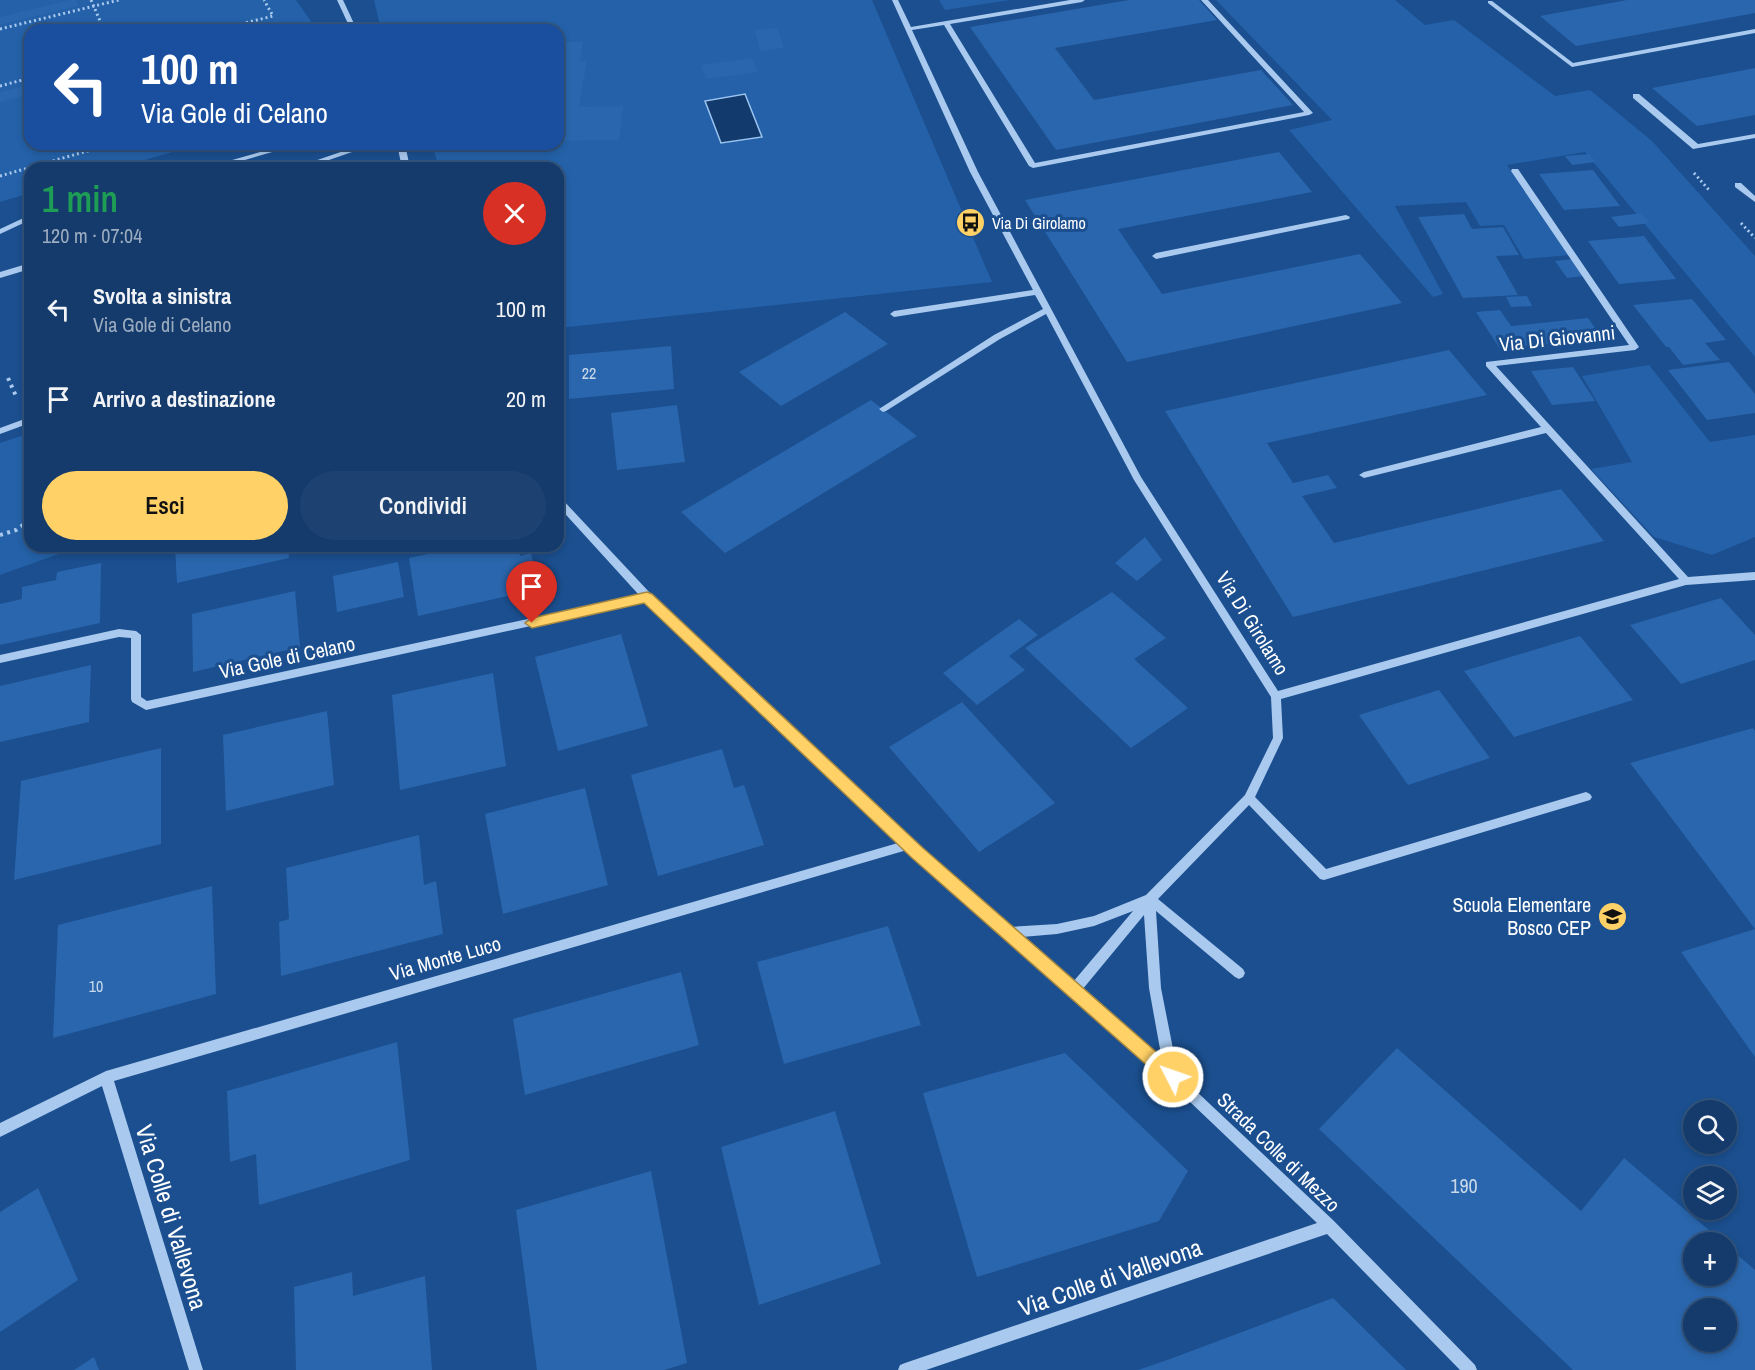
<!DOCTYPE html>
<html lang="it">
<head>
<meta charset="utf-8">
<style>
	body { margin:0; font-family:"Archivo Narrow",sans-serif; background:#1d4271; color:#f1f3f6; height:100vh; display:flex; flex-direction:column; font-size:22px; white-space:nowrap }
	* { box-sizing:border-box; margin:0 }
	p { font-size:20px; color:#9dadc1 }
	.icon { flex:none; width:33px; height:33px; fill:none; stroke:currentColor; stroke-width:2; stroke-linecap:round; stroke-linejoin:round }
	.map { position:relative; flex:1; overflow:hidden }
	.details { position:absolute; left:24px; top:162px; width:540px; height:390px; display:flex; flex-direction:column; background:#143b6b; border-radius:18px; box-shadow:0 3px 9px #0003,0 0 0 2px #33557e }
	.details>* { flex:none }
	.banner { position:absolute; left:24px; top:24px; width:540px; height:126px; border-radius:18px; box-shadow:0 3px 9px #0003,0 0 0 2px #33557e; background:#1a4fa0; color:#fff; overflow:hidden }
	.controls { position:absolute; left:1683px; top:1100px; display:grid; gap:12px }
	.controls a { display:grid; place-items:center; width:54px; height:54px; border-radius:50%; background:#143b6b; box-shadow:0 3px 9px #0003,0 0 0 2px #33557e; font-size:30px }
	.pin { position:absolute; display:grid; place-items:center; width:51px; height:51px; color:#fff; margin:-62px -26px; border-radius:50% 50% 50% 0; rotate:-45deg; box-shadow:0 0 6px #0007 }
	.pin .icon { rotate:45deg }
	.me { position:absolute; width:66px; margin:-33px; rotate:311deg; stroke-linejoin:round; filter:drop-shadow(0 0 4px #0008) }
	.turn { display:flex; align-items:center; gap:21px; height:126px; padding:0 18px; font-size:27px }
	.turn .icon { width:78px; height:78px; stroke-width:2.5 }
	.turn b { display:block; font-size:42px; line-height:51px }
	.round { display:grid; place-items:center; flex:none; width:63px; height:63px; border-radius:32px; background:#1d4271 }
	.summary { display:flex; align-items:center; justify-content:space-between; height:102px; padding:0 18px }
	h1 { font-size:36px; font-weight:600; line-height:45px; color:#1e9e55 }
	.cta { display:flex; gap:12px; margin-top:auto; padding:12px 18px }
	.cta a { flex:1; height:69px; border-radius:36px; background:#ffd166; color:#111; font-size:24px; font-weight:600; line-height:69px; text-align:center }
	.cta a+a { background:#1d4271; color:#f1f3f6 }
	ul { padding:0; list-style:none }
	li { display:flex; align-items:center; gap:18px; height:90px; padding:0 18px }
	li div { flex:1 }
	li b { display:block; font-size:22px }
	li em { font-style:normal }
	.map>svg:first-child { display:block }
	.green { fill:#2461a8 }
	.water { fill:#123a6d; stroke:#9cc4f0; stroke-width:1.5 }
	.building { fill:#2a66ad; fill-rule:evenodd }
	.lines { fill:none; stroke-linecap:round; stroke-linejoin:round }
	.path-far1 { stroke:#a9c9ee; stroke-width:3; stroke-dasharray:2 3; stroke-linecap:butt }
	.path { stroke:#a9c9ee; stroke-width:4; stroke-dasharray:3 4.5; stroke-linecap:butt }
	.minor { fill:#a9c9ee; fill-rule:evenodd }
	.route { fill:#ffd166; stroke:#a68842; stroke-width:1.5 }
	.labels { text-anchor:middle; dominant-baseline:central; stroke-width:6; stroke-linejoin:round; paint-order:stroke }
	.far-poi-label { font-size:16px; fill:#fff; stroke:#1b4f8f; text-anchor:start }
	.number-label { font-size:16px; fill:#cad9ea }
	.street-label { font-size:20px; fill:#fff; stroke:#1b4f8f }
	.poi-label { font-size:20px; fill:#fff; stroke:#1b4f8f; text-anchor:end }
	.near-number-label { font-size:20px; fill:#cad9ea }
	.near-street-label { font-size:24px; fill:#fff; stroke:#1b4f8f }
</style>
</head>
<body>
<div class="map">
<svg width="1755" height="1370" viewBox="0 0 1755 1370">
	<rect width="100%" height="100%" fill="#1b4f8f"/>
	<g class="green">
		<path d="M0,0H296L317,30H30V144H200L117,168H30V193L0,202Z"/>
		<path d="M374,0H872L992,282L558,328V168H439L432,144H558V30H381Z"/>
		<path d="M939,0H1010L945,10Z"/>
		<path d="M1216,0H1395L1425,25L1454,20L1555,96L1590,90L1652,141L1755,256V357L1585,152L1507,165L1570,255L1524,259L1504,225L1480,226L1466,202L1395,206L1443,294L1433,297L1289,130L1332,120Z"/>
		<path d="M1649,365L1710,442L1755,435V537L1712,555L1654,537L1591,469L1632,462L1582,376Z"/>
		<path d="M30,433V546H81L0,575V443Z"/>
	</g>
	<path class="water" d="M745,94L762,137L721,143L705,101Z"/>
	<g class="building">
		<path d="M70,0H76L78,6L0,25V17Z"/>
		<path d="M1129,0H1199L1217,20L1055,48L1094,100L1261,70L1293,105L1056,150L970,27Z"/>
		<path d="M1627,0H1755V13L1576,46L1540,16Z"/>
		<path d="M277,21L282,28L245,30V29Z"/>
		<path d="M778,28L784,48L760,51L755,30Z"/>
		<path d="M561,42H583L580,61H587L579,107L623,106L619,140L558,141V56Z"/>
		<path d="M752,58L758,72L706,79L701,65Z"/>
		<path d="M1755,68V115L1697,126L1652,88Z"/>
		<path d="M30,85V94L0,102V92Z"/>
		<path d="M500,144H553L552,146L499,147Z"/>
		<path d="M1279,152L1312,192L1118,229L1162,294L1360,254L1402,303L1127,362L1025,200Z"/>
		<path d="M1589,154L1596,162L1572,165L1565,156Z"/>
		<path d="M1593,170L1620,206L1564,210L1539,174Z"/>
		<path d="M1641,213L1650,223L1619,227L1611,217Z"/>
		<path d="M1464,214L1472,229L1503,227L1519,255L1496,256L1518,295L1463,298L1418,217Z"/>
		<path d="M1644,236L1676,279L1619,284L1588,241Z"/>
		<path d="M1572,259L1584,276L1567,278L1555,261Z"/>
		<path d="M1527,296L1532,306L1511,307L1506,297Z"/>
		<path d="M1692,299L1726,340L1705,343L1720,360L1683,365L1669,347H1666L1633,305Z"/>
		<path d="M1500,310L1511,326L1588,318L1602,338L1500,349L1476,312Z"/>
		<path d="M845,312L888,344L781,406L739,372Z"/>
		<path d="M671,346L674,389L569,399V355Z"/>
		<path d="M1449,350L1487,395L1267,443L1293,483L1328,475L1337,488L1302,496L1334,543L1561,489L1604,541L1293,617L1165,411Z"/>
		<path d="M1729,362L1755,394V413L1707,420L1668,370Z"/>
		<path d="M1573,367L1595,401L1552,405L1531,371Z"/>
		<path d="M871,400L917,436L725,553L681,512Z"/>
		<path d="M677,405L685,462L617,470L611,413Z"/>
		<path d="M1145,537L1162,560L1137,581L1115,563Z"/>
		<path d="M175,546H288L289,558L177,583Z"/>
		<path d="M465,546H518L520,556L531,553L539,589L418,616L409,558Z"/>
		<path d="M398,562L404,597L337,612L333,576Z"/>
		<path d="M101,563L100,623L0,645V604L22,599V587L56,580L57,572Z"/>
		<path d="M295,591L300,647L193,672L192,614Z"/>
		<path d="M1112,592L1166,638L1134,659L1188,708L1131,748L1025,648Z"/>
		<path d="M1721,598L1755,635V660L1681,684L1630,625Z"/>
		<path d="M1019,619L1038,635L1009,656L1025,670L977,705L943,673Z"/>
		<path d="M621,634L648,726L558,751L535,657Z"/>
		<path d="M1580,636L1633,700L1514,737L1464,671Z"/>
		<path d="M91,665L89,722L0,742V686Z"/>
		<path d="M493,673L506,766L400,790L392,695Z"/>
		<path d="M1439,690L1490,758L1408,785L1359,715Z"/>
		<path d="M962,702L1055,803L979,852L889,747Z"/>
		<path d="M327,711L334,785L226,811L223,735Z"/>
		<path d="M1753,728L1755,731V1057L1681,952L1755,929L1630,763Z"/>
		<path d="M161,748V844L14,880L21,781Z"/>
		<path d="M722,749L734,788L744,785L764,845L658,876L631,775Z"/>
		<path d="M585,788L608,885L503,914L485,814Z"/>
		<path d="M419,835L424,885L436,881L443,934L281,976L279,922L289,919L286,868Z"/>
		<path d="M212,886L216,994L53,1038L58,925Z"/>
		<path d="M888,926L921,1025L784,1064L757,962Z"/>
		<path d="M681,972L699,1045L525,1095L513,1019Z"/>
		<path d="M397,1042L410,1160L259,1205L256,1154L230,1162L227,1091Z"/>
		<path d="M1397,1048L1581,1211L1624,1158L1723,1242H1694V1275H1726V1245L1755,1270V1370H1573L1319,1129ZM1694,1308H1726V1341H1694Z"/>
		<path d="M1065,1053L1188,1171L1159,1221L977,1277L923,1093Z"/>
		<path d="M835,1111L881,1264L759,1305L721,1147Z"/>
		<path d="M651,1171L687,1363L664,1370H537L516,1210Z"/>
		<path d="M38,1188L78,1280L0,1332V1212Z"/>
		<path d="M352,1272L353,1296L425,1276L432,1370H296L294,1287Z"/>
		<path d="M1333,1298L1406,1370H1138L1170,1359Z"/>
		<path d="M94,1357L99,1370H74Z"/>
	</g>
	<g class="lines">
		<g class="path-far1">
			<path d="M91,0L104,30"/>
			<path d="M0,29L119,0"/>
			<path d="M217,30L273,16L264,0"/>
			<path d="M0,86L30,78"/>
			<path d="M1694,173L1709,190"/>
			<path d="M0,176L112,144"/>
			<path d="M1741,223L1755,238"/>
		</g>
		<g class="path">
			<path d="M8,378L16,396"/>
			<path d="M0,535L16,530L30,520"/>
		</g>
		<g class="minor">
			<path d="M337,0H343L357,30H351Z"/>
			<path d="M892,0H898L911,27L1070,0H1085L1082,2L950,24L1035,163L1304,112L1201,0H1208L1313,113L1309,115L1033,168L1029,166L944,25L912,30L978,172L1141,477L1278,691L1679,579L1546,433L1364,478L1359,475L1364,472L1541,427L1486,366V362L1629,345L1511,171L1512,169H1518L1639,347L1635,350L1496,366L1688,577L1755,572V580L1686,585L1281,699L1283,738L1255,797L1326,869L1586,792L1590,794L1592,797L1590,800L1324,880L1320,879L1249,805L1158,899L1243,969L1245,973L1243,977L1239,979L1235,977L1156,911L1161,988L1178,1074L1334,1221L1475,1365L1477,1370H1460L1327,1234L926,1370H898L900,1365L905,1363L1317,1223L1168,1081L907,850L114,1081L203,1370H189L102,1086L0,1137V1123L106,1071L898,843L645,601L146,710L132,702L131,699V638L119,637L0,663V655L119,629L136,631L141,635V697L147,701L639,595L558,506V497L561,498L651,594L921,849L1010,927L1057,924L1094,916L1146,895L1245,795L1273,738L1271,697L1134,480L1046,314L1000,339L886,411L883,412L879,409L994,335L1043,309L1035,295L894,317L890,314L894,311L1033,290L970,172ZM1133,911L1073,982L1022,937L1057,934L1094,926ZM1144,915L1149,988L1162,1060L1082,990Z"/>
			<path d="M1488,1H1492L1573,63L1755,29V33L1572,67L1488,3Z"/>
			<path d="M1633,94H1639L1698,144L1755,134V138L1693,149L1633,98Z"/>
			<path d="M288,144H300L217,168H204Z"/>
			<path d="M364,144H375L306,168H294Z"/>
			<path d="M397,144H405L410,168H402Z"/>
			<path d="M1735,183H1741L1755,196V202L1735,187Z"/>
			<path d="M30,215V220L0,234V229Z"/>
			<path d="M1346,215L1350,217L1349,219L1156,259L1152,256L1156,253Z"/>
			<path d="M30,263V269L0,278V272Z"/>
			<path d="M30,417V423L0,434V428Z"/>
		</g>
	</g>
	<path class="route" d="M647,592L652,594L923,848L1178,1071L1181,1077L1178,1083L1173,1085L1167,1083L912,858L644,603L532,628L525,623L532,618Z"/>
	<defs>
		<symbol id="bus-disc" viewBox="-11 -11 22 22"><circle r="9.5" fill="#ffd166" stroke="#1b4f8f"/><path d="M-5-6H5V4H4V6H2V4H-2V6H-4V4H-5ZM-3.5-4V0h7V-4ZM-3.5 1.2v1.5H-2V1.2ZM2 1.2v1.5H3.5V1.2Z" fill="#111"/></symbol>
		<symbol id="school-disc" viewBox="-11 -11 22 22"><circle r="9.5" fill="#ffd166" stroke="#1b4f8f"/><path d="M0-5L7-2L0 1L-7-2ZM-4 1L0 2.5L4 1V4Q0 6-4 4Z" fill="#111"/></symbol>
	</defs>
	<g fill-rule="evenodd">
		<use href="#bus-disc" x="954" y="206" width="33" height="33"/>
		<use href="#school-disc" x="1596" y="900" width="33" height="33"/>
	</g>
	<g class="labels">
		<g class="far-poi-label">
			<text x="992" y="223">Via Di Girolamo</text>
		</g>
		<g class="number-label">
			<text x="589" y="373">22</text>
			<text x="96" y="986">10</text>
		</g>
		<g class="street-label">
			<text transform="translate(1557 338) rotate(-6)">Via Di Giovanni</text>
			<text transform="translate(1253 623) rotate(58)">Via Di Girolamo</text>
			<text transform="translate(287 657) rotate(-12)">Via Gole di Celano</text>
			<text transform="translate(445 958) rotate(-16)">Via Monte Luco</text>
			<text transform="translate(1279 1152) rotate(44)">Strada Colle di Mezzo</text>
		</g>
		<g class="poi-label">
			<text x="1591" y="904">Scuola Elementare<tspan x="1591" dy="23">Bosco CEP</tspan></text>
		</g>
		<g class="near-number-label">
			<text x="1464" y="1185">190</text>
		</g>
		<g class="near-street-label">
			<text transform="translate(172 1217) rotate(73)">Via Colle di Vallevona</text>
			<text transform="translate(1110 1277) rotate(-19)">Via Colle di Vallevona</text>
		</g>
	</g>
</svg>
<div class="controls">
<a><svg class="icon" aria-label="search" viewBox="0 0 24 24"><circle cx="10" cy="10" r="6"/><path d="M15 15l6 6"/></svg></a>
<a><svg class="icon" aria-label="layers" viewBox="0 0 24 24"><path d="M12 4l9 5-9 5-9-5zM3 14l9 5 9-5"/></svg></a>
<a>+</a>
<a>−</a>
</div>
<div class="pin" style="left:532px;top:623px;background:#d93025"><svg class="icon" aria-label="arrive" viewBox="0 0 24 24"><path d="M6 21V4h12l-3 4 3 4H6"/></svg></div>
<svg class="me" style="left:1173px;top:1077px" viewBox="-20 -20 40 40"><circle r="17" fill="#ffd166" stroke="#fff" stroke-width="3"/><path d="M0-11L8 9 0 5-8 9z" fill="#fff"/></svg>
<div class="banner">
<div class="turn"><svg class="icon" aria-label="left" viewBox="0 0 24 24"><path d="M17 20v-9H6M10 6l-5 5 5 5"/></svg><div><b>100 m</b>Via Gole di Celano</div></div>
</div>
<section class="details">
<div class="summary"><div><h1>1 min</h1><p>120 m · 07:04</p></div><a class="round" style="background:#d93025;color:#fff"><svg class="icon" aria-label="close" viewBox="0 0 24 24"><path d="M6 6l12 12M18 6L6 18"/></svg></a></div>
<ul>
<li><svg class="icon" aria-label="left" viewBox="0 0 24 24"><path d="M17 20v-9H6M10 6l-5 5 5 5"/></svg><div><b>Svolta a sinistra</b><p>Via Gole di Celano</p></div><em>100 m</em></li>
<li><svg class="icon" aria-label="arrive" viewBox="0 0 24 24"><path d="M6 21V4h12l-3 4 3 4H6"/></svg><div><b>Arrivo a destinazione</b></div><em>20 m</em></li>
</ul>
<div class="cta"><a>Esci</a><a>Condividi</a></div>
</section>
</div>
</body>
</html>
